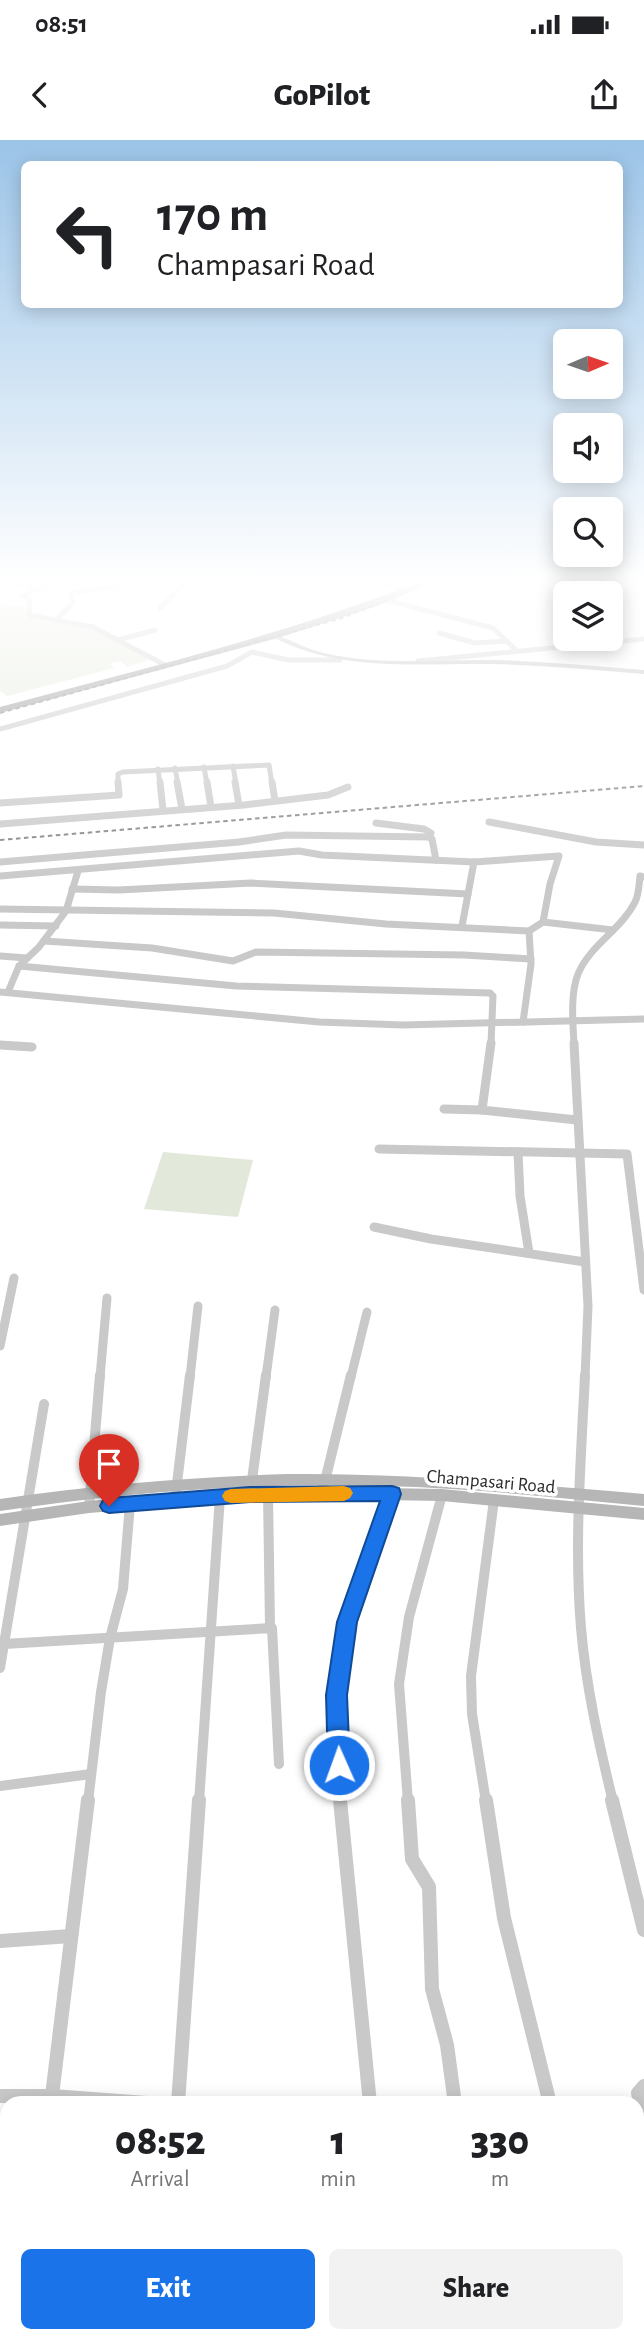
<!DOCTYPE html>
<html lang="en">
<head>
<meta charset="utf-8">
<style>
	body { margin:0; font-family:"Alegreya Sans",sans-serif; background:#f2f2f2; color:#202124; height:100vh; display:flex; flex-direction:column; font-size:26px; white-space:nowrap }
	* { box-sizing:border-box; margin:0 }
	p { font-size:23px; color:#757577 }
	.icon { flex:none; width:38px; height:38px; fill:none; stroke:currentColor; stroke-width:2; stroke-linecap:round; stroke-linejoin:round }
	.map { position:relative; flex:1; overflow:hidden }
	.drawer { position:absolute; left:0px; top:1956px; width:644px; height:247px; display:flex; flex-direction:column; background:#fff; border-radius:21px 21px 0 0; box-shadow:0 4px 18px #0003 }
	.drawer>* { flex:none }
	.hud { position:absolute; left:21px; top:21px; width:602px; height:147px; border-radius:10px; box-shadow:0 4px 18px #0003; background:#fff; color:#202124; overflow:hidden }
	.needle { width:46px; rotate:88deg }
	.controls { position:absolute; left:553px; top:189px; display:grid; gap:14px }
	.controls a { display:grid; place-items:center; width:70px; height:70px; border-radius:10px; background:#fff; box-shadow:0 4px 18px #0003; font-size:35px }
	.pin { position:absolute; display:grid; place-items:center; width:60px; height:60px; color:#fff; margin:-72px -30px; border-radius:50% 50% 50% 0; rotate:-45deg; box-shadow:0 0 7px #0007 }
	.pin .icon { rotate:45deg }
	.me { position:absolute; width:77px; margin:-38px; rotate:358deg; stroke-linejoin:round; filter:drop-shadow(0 0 5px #0008) }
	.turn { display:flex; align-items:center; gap:24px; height:147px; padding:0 21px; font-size:32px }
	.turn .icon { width:91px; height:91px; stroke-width:2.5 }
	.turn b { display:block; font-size:49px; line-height:60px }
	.eta { display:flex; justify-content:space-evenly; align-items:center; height:119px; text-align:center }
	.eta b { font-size:42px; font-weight:800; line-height:49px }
	.button { display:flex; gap:14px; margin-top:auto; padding:14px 21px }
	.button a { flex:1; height:80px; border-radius:10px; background:#1a73e8; color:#fff; font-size:28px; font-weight:800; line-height:80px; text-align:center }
	.button a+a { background:#f2f2f2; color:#202124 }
	.status { display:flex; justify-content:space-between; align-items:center; height:49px; padding:0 35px; background:#fff; direction:ltr }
	.status svg { height:19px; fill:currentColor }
	header { display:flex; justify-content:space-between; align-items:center; height:91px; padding:0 21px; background:#fff; font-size:32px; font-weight:800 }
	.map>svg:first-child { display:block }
	.green { fill:#e3e9da }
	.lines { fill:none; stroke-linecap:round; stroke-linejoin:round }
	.stream { stroke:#c7dde8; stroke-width:4.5 }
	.street-far4 { stroke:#c9c9c9; stroke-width:5 }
	.street-far3 { stroke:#c9c9c9; stroke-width:7 }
	.street-far2 { stroke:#c9c9c9; stroke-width:9 }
	.street-far1 { stroke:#c9c9c9; stroke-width:10 }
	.street { stroke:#c9c9c9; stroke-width:14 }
	.secondary { fill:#b6b6b6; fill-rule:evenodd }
	.highway { fill:#939393; fill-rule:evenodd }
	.rail { stroke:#818181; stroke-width:2; stroke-dasharray:4.5 3.5; stroke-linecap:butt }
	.route { fill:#1a73e8; stroke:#114b97; stroke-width:2 }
	.slow { fill:#f59e0b }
	.labels { text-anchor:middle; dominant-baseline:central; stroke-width:7; stroke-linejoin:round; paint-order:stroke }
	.street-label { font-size:19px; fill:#2c2c2c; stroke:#fff }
</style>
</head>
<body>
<div class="status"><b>08:51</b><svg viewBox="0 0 49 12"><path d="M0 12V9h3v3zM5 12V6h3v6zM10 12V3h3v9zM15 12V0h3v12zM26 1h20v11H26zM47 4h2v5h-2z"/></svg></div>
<header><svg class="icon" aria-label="back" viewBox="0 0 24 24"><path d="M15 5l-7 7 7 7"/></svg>GoPilot<svg class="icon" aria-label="share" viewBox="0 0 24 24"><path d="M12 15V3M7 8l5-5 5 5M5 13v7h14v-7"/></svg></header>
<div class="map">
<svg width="644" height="2203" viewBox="0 0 644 2203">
	<rect width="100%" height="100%" fill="#fff"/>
	<g class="green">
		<path d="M0,465L26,466L27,476L91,487L151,519L127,527L121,521L110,523L114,528L7,556L0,551Z"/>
		<path d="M163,1012L253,1020L238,1077L144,1069Z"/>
	</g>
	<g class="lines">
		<g class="stream">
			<path d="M637,2046L644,2047"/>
			<path d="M0,2135L7,2126"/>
		</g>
		<g class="street-far4">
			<path d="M58,438L23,456L30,460L29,475L93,487L165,525"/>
			<path d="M272,438H279"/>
			<path d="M363,438L409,451"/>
			<path d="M604,438L644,442"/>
			<path d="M0,440L40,448"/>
			<path d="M386,460L493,488L517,511"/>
			<path d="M160,468L190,438"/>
			<path d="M56,480L73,463L71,453L117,446"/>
			<path d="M439,493L475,503L507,501"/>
			<path d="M118,500L155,490"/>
			<path d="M418,521L644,499"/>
			<path d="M0,589L227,526L252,512L288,520H340"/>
			<path d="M233,626L236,644"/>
			<path d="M204,627L207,644"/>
			<path d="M175,628L178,644"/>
			<path d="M158,629L160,644"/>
			<path d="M118,644V634L123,632L269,625L272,644"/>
		</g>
		<g class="street-far3">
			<path d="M160,642L163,670"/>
			<path d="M177,642L182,669"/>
			<path d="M207,642L211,667"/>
			<path d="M235,642L239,665"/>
			<path d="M272,642L275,661"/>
			<path d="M0,663L119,655L118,642"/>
			<path d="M489,682L596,702L644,705"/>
			<path d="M376,683L424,689L431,693L429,697"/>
			<path d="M0,684L244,665L328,655L348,647"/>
			<path d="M0,722L239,702L286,695L429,697L432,699L436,720"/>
			<path d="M0,736L299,711L322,715L474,722L559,716L550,744L543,782"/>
			<path d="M72,749L119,750L251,743L468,754"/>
			<path d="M0,769L274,773L386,784L529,791L531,824L523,882"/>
			<path d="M0,785L56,786"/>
			<path d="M462,786L474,722"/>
			<path d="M529,791L543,782L613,790"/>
			<path d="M44,801L152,808L233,821L256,812L464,815L531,819"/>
			<path d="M0,816L27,818"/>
			<path d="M19,826L236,846L490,853L493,856L491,904"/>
			<path d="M0,852L319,882L403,885L644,879"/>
			<path d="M8,852L19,826L39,807L66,771L78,731"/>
			<path d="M574,904C573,884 570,854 578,834C590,805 621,790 635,762C639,755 639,744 640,736L644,737"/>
		</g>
		<g class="street-far2">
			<path d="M491,903L482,970L577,980"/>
			<path d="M574,903L588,1166L585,1237"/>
			<path d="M0,905L32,907"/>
			<path d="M444,969L482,970"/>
			<path d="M379,1009L627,1014L644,1150"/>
			<path d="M518,1012L520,1056L529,1113"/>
			<path d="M374,1087L431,1099L585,1122"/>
			<path d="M0,1206L14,1138"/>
			<path d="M100,1237L107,1158"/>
			<path d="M190,1237L198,1166"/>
			<path d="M266,1237L275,1170"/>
			<path d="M351,1237L367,1172"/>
		</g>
		<g class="street-far1">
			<path d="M585,1235C581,1319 574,1404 581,1488C586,1547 599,1604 613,1662"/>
			<path d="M322,1353L351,1235"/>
			<path d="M268,1354L270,1487"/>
			<path d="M250,1355L266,1235"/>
			<path d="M175,1360L190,1235"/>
			<path d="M89,1367L100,1235"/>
			<path d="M4,1504L272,1488L279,1624"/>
			<path d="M0,1528L44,1264"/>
			<path d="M0,1646L91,1634"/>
			<path d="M88,1662L101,1552L110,1498L123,1449L130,1364"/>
			<path d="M199,1662L220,1357"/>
			<path d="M340,1662L336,1555L347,1483L392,1354"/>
			<path d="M408,1662L399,1544L409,1477L442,1355"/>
			<path d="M486,1662L472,1574L471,1536L494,1360"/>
		</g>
		<g class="street">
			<path d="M340,1660L370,1964"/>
			<path d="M408,1660L412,1719L429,1747L432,1849L447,1905L455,1964"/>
			<path d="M486,1660L504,1778L550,1964"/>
			<path d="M612,1660L644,1790"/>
			<path d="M0,1801L71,1796"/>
			<path d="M644,1946L638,1953L644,1985"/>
			<path d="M0,1956H52L160,1964"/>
			<path d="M51,1964L88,1660"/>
			<path d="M178,1964L199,1660"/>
			<path d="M637,1998L644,1999"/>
			<path d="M637,2102L644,2103"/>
			<path d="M637,2146L644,2147"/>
			<path d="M31,2196V2203"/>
			<path d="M222,2196V2203"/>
			<path d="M370,2196V2203"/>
			<path d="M464,2196L465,2203"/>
		</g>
		<g class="secondary">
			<path d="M274,494C291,500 306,509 324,513C379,526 438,519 494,520C544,521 594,526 644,530V534C594,530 544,525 493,524C417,523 343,533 272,497L271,496Z"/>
			<path d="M289,1334C408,1333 525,1344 644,1354V1366C558,1358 472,1348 385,1346C256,1342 128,1352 0,1371V1359C96,1345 192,1337 289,1334Z"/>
			<path d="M322,1347L442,1349L644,1368V1380L442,1361L322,1359L175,1366L89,1373L0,1386V1374L89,1361L175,1354Z"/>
		</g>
		<path class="highway" d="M429,438H442L377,466L278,498L0,573V567C144,528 290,494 429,438Z"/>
		<g class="rail">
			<path d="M0,573L342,478L444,438"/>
			<path d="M0,700L644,646"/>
		</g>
	</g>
	<linearGradient id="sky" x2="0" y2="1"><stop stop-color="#9bc4e8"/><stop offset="0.59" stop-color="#fff"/><stop offset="1" stop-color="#fff" stop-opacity="0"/></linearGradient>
	<rect width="644" height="747" fill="url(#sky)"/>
	<path class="route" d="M392,1346L399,1348L401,1354L357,1482L347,1555L350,1625L346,1633L339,1635L331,1633L328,1625L326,1555L337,1482L380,1361L250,1362L109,1373L103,1371L100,1366L103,1360L109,1358L250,1347Z"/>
	<path class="slow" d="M344,1346L350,1348L353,1353L350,1358L344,1361L231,1363L225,1361L222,1356L225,1351L231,1349Z"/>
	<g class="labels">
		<g class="street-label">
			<text transform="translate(491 1342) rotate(5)">Champasari Road</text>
		</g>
	</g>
</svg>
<div class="controls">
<a><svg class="needle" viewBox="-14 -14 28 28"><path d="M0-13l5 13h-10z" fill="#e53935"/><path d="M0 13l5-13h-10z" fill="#757577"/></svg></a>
<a><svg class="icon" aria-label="sound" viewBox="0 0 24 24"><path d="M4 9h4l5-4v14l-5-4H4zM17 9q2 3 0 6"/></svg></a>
<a><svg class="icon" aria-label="search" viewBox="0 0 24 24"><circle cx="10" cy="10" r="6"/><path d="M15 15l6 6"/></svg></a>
<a><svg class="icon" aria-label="layers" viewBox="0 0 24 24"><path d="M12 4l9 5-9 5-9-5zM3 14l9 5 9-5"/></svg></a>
</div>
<div class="pin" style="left:109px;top:1366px;background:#d93025"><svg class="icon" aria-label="arrive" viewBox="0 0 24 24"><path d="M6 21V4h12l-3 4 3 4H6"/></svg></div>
<svg class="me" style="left:339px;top:1625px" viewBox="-20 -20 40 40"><circle r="17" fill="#1a73e8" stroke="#fff" stroke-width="3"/><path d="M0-11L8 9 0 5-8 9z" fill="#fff"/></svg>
<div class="hud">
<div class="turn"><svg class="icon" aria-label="left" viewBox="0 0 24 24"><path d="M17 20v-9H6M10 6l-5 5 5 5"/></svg><div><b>170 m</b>Champasari Road</div></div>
</div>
<section class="drawer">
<div class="eta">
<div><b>08:52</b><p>Arrival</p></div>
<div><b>1</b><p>min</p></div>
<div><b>330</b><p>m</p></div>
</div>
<div class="button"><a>Exit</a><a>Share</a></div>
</section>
</div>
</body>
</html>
